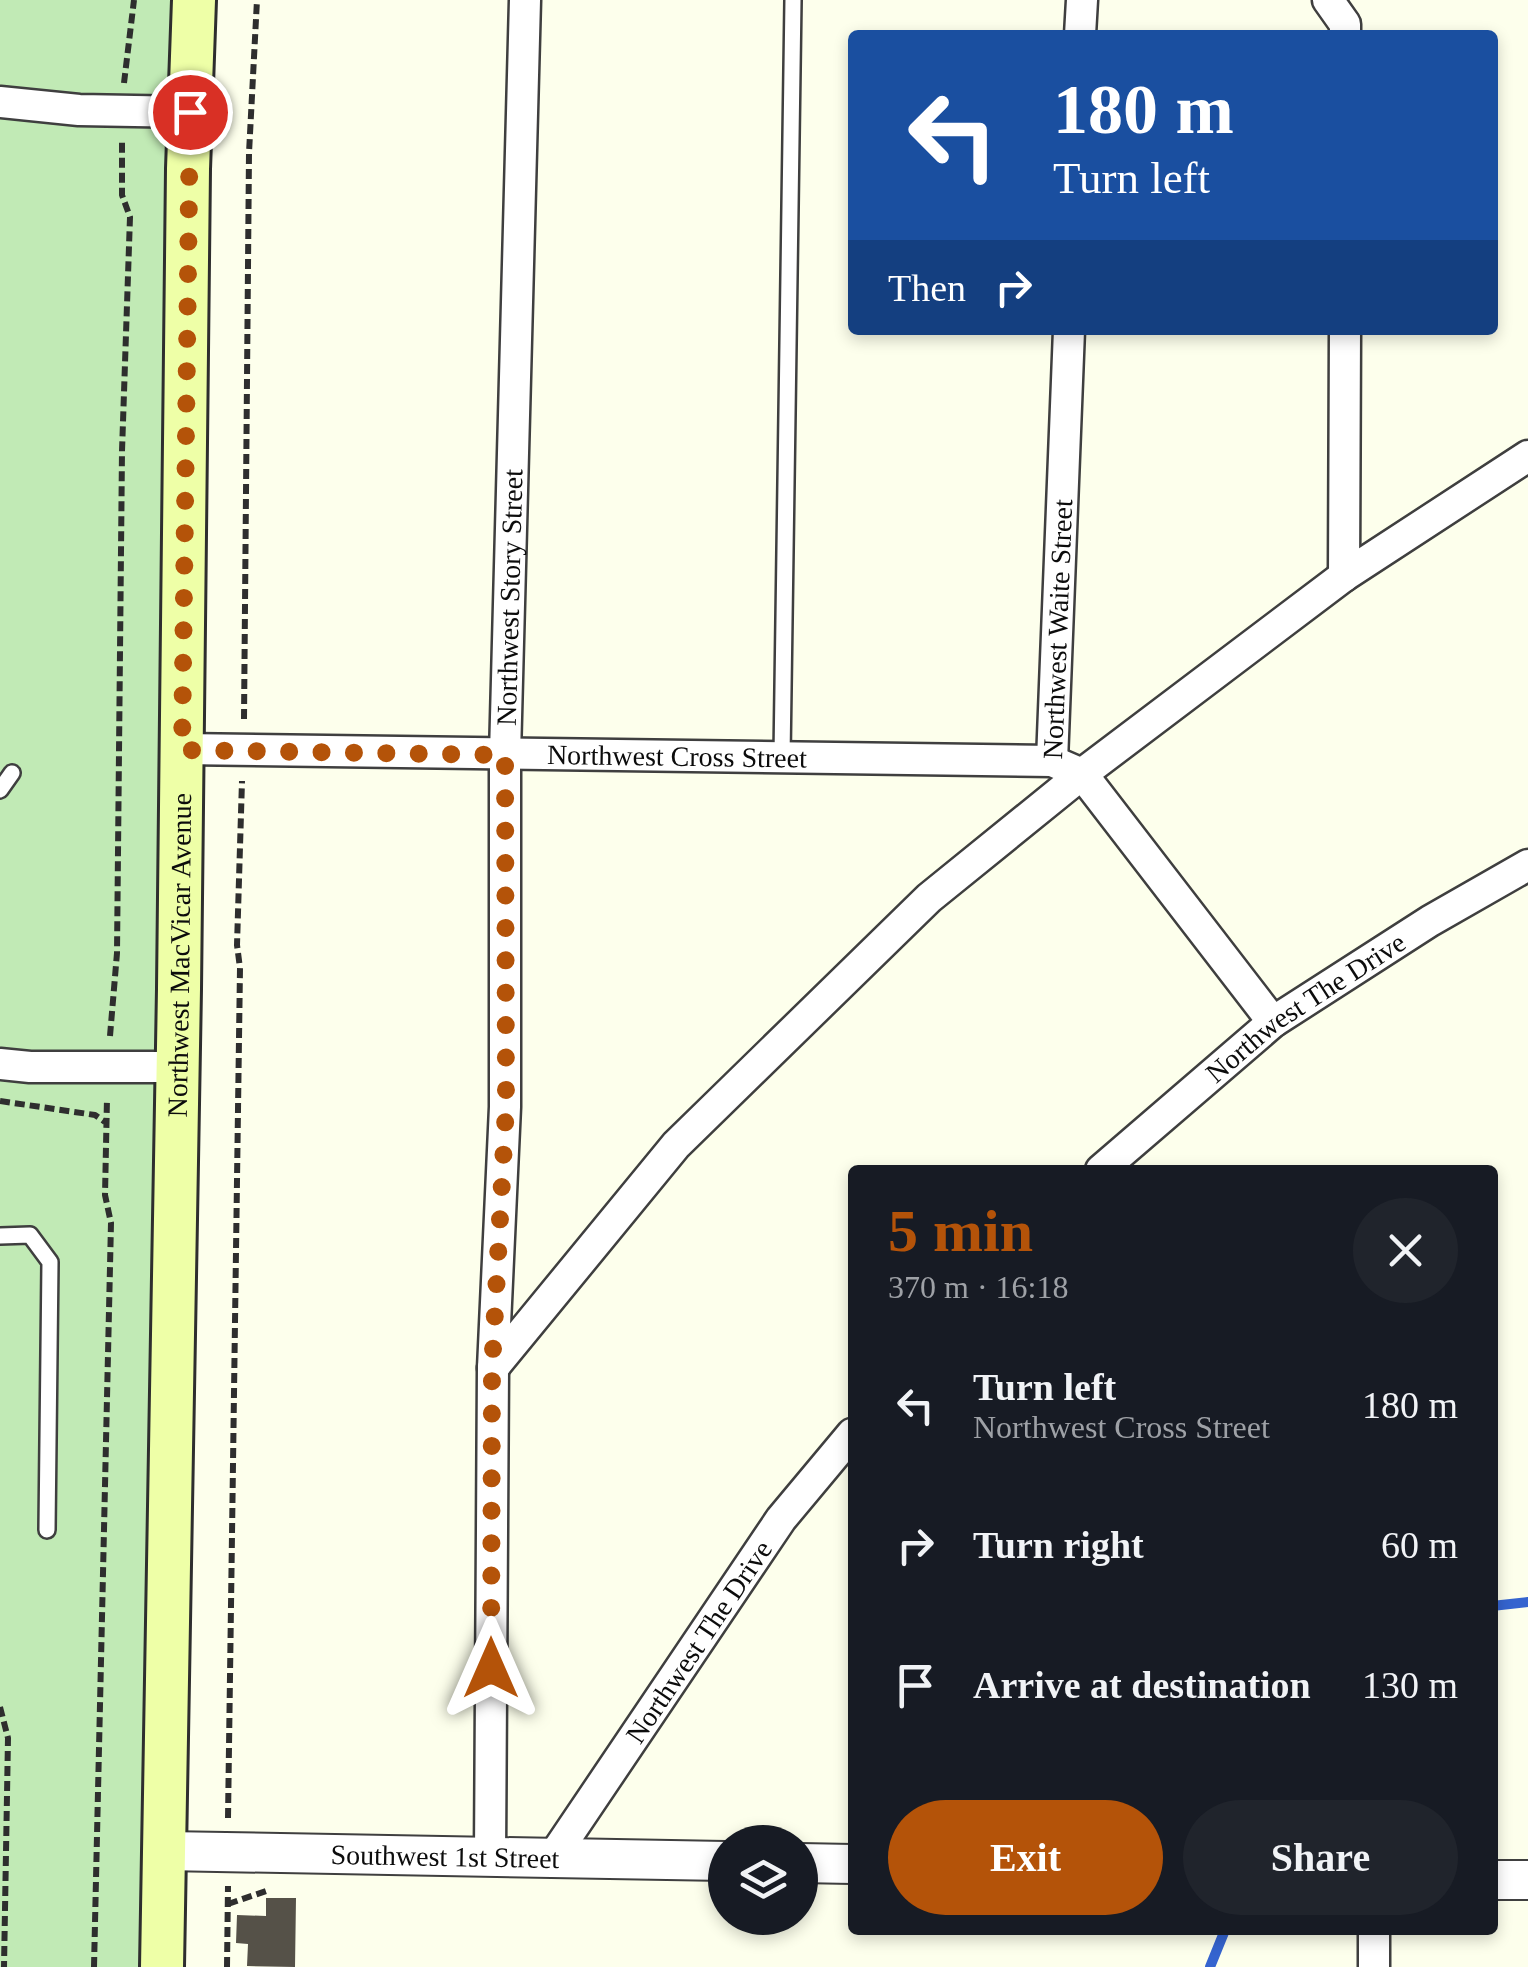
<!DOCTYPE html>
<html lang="en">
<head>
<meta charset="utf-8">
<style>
	body { margin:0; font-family:Georgia,serif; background:#20242c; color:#f1f3f6; height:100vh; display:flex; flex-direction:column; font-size:38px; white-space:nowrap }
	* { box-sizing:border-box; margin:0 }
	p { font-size:32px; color:#9ea1a6 }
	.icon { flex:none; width:55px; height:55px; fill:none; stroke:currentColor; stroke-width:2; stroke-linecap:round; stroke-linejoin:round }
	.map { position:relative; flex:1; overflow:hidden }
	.panel { position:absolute; left:848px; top:1165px; width:650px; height:770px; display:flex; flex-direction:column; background:#171b24; border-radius:10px; box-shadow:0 5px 15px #0003 }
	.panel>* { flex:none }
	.top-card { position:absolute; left:848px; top:30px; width:650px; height:305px; border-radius:10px; box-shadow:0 5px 15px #0003; background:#1a4fa0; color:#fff; overflow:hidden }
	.buttons { position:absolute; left:708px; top:1825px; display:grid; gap:20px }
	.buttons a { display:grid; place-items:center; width:110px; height:110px; border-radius:50%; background:#171b24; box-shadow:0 5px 15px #0003; font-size:50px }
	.pin { position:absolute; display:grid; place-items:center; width:85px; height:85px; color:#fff; margin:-42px; border:5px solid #fff; border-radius:50%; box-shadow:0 2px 10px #0007 }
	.me { position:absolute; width:110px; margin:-55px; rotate:0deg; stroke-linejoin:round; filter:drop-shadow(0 0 8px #0008) }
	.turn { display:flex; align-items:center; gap:35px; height:210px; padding:0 40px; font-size:45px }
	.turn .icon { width:130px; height:130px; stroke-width:2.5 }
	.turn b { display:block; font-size:70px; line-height:85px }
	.then { display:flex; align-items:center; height:95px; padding:0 40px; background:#0003; gap:20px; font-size:38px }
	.round { display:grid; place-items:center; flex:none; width:105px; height:105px; border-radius:52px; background:#20242c }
	.summary { display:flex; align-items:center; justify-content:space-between; height:170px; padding:0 40px }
	h1 { font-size:60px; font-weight:600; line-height:75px; color:#b45309 }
	.action { display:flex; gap:20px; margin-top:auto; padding:20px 40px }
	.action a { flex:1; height:115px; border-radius:60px; background:#b45309; color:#fff; font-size:40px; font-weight:600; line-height:115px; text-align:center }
	.action a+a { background:#20242c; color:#f1f3f6 }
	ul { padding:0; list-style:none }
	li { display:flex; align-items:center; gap:30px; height:140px; padding:0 40px }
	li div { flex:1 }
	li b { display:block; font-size:38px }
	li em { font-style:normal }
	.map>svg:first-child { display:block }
	.green { fill:#c1eab5 }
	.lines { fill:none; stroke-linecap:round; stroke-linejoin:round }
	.stream { stroke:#3564cf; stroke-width:10 }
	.building { fill:#555148 }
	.service-casing { stroke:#3f3f3f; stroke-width:20 }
	.minor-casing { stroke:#3f3f3f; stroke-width:35 }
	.tertiary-casing { stroke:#3f3f3f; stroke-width:42 }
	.secondary-casing { stroke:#2e2e2e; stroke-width:48 }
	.path { stroke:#2e2e2e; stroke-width:6; stroke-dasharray:10 5; stroke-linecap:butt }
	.service { stroke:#fff; stroke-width:15 }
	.minor { stroke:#fff; stroke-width:30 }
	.tertiary { stroke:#fff; stroke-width:38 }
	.secondary { stroke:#eeffa7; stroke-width:42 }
	.route { stroke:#b45309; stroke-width:18; stroke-dasharray:0 32.4 }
	.labels { text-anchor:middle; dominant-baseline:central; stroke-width:10; stroke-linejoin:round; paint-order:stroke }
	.street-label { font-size:28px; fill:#0c0c0c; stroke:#fff }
</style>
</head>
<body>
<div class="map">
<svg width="1528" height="1967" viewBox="0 0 1528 1967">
	<rect width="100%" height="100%" fill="#fdffec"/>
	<path class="green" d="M0,0H204L159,1967H0Z"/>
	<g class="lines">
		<g class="stream">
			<path d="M1492,1606L1528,1602"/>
			<path d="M1210,1967L1225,1930"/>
		</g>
	</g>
	<path class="building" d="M266,1898H296L295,1967L247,1966L248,1944L236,1943L237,1915L266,1916Z"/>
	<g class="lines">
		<defs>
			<g id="service">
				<path d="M782,757L793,0"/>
				<path d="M0,790L12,773"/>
				<path d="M0,1236L30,1235L50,1262L47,1530"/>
			</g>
			<g id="minor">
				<path d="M1328,0L1345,24V35"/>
				<path d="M1080,35L1082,0"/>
				<path d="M0,102L79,110L190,112"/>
				<path d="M1344,576L1345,330"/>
				<path id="s1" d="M182,749L1052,761L1082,774L1273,1022"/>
				<path id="s2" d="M1052,761L1069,330"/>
				<path d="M0,1064L30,1067H177"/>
				<path id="s3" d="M1101,1170L1273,1022L1430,921L1528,865"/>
				<path d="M493,1368L676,1145L929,898L1082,774L1344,576L1528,456"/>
				<path id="s4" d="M490,1855L493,1368L505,1107V755L525,0"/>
				<path id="s5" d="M553,1857L781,1519L852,1434"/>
				<path d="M1374,1967V1930"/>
			</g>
			<g id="tertiary">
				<path id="s6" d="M165,1851L725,1861"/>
				<path d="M800,1863L852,1864"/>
				<path d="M1492,1880H1528"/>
			</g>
			<g id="secondary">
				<path id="s7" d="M162,1967L179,989L188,169L194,0"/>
			</g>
		</defs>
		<use href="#service" class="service-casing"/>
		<use href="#minor" class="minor-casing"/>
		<use href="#tertiary" class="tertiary-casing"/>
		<use href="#secondary" class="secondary-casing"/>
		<g class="path">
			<path d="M124,83L134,0"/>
			<path d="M244,719L249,153L257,0"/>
			<path d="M110,1036L117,953L122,451L130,217L122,195V140"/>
			<path d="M0,1101L95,1115L105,1122"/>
			<path d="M0,1707L8,1738L4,1967"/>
			<path d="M228,1818L240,968L237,945L242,781"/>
			<path d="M228,1904L269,1890"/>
			<path d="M94,1967L111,1223L105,1195L107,1098"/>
			<path d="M227,1967L228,1886"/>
		</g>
		<use href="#service" class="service"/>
		<use href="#minor" class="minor"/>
		<use href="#tertiary" class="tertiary"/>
		<use href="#secondary" class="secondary"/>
	</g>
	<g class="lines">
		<path class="route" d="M190,112L182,750L505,755L506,1107L492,1368L491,1668"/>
	</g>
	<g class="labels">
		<g class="street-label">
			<text stroke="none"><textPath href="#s4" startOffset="1258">Northwest Story Street</textPath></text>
			<text stroke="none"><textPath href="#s2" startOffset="132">Northwest Waite Street</textPath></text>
			<text stroke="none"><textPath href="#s1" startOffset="495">Northwest Cross Street</textPath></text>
			<text stroke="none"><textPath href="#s7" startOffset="1012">Northwest MacVicar Avenue</textPath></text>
			<text stroke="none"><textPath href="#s3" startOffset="262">Northwest The Drive</textPath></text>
			<text stroke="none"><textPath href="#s5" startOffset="260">Northwest The Drive</textPath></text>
			<text stroke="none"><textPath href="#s6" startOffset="280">Southwest 1st Street</textPath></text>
		</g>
	</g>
</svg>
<div class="buttons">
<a><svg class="icon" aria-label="layers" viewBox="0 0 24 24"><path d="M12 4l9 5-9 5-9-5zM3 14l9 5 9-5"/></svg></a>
</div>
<div class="pin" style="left:190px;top:112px;background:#d93025"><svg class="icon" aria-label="arrive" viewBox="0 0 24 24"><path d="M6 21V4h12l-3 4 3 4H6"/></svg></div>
<svg class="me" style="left:491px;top:1668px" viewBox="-20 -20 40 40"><path d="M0-17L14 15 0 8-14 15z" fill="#b45309" stroke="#fff" stroke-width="4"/></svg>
<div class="top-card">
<div class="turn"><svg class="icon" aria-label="left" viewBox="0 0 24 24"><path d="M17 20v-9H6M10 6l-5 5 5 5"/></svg><div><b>180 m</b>Turn left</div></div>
<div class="then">Then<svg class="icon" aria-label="right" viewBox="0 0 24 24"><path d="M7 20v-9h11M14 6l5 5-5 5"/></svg></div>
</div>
<section class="panel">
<div class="summary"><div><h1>5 min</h1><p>370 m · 16:18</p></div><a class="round"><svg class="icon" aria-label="close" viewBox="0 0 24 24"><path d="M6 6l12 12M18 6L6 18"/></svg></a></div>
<ul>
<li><svg class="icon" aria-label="left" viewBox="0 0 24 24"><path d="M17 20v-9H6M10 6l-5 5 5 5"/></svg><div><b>Turn left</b><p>Northwest Cross Street</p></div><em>180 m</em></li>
<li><svg class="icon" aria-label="right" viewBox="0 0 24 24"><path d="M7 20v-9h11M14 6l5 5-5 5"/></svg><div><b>Turn right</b></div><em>60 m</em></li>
<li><svg class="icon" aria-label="arrive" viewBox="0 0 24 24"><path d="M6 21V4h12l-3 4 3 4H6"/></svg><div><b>Arrive at destination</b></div><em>130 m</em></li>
</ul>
<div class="action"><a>Exit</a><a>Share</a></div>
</section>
</div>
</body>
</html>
